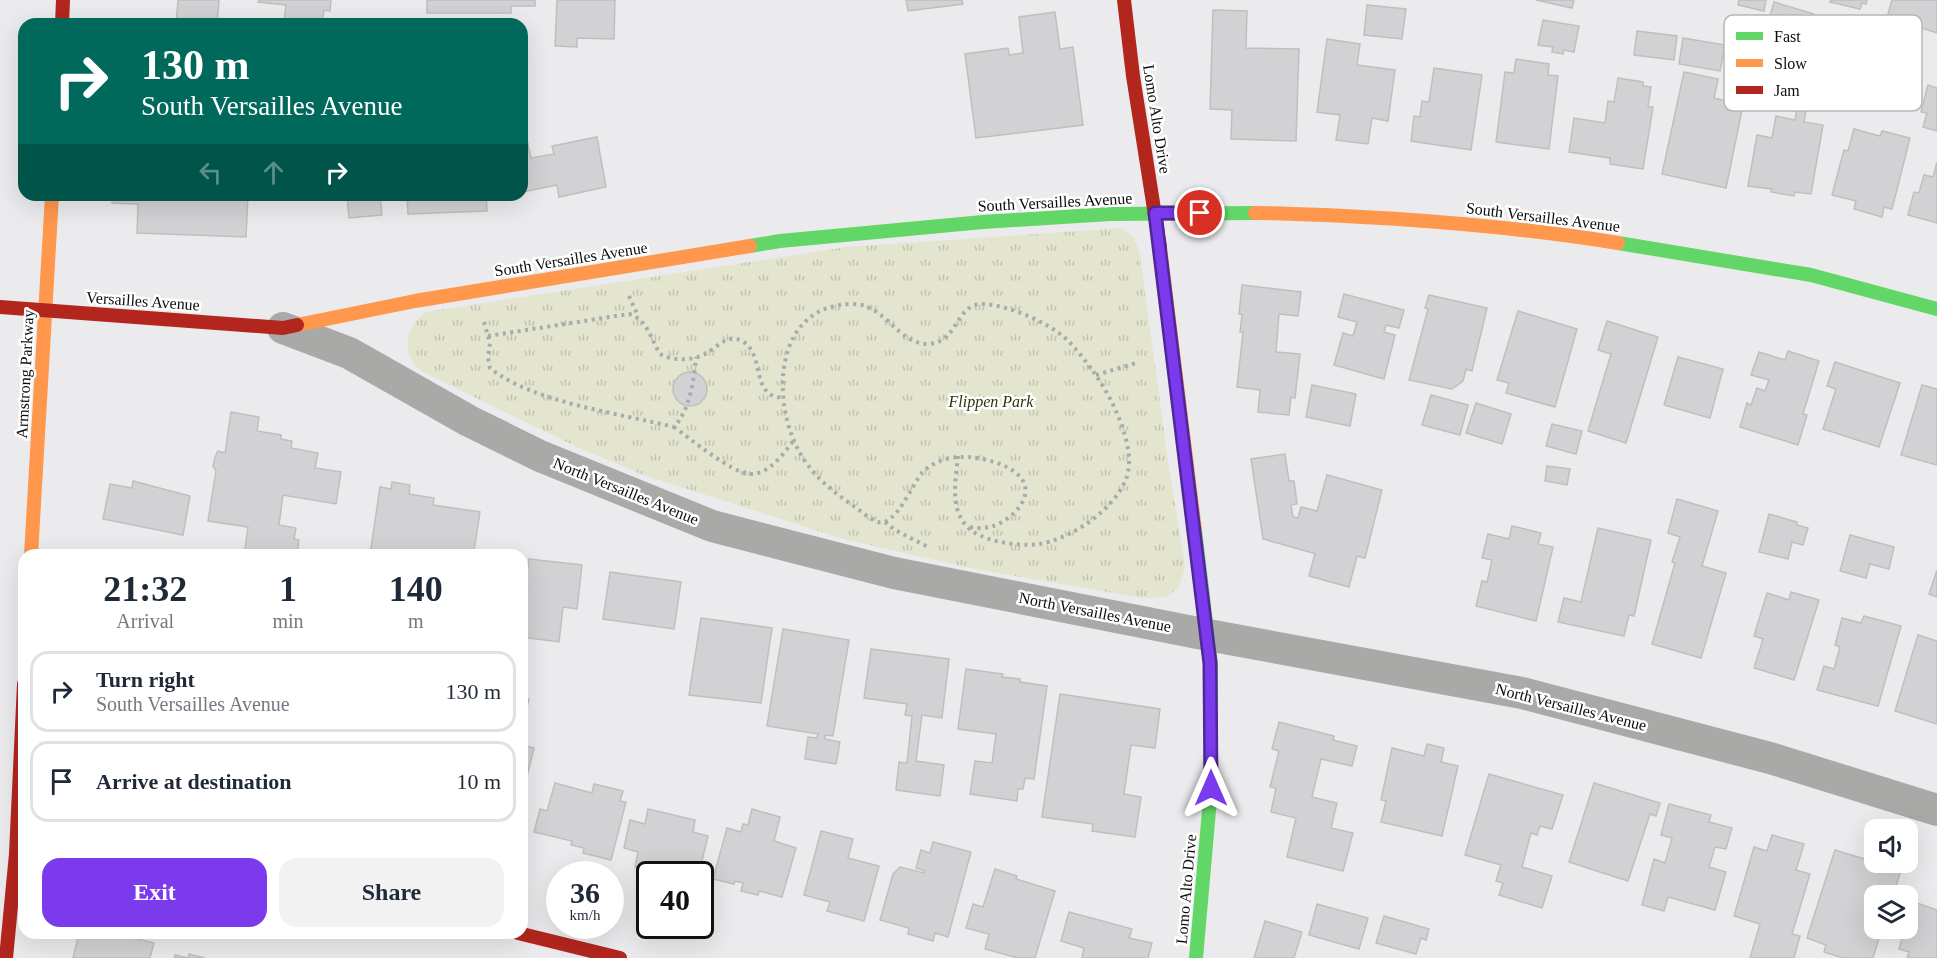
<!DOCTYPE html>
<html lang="en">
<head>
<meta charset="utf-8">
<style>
	body { margin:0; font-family:"Times New Roman",serif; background:#f2f2f3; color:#1f2937; height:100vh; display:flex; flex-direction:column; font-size:22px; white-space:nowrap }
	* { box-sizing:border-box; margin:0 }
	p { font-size:20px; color:#747a83 }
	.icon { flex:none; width:33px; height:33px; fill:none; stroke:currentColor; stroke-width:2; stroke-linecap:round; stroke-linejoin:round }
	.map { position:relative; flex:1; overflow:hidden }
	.side { position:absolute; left:18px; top:549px; width:510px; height:390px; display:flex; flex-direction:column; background:#fff; border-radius:18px; box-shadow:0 6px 24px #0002 }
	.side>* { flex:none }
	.guide { position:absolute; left:18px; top:18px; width:510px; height:183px; border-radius:18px; box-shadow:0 6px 24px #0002; background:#00695c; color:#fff; overflow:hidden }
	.tools { position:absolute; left:1864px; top:819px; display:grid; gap:12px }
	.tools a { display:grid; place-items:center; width:54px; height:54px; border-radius:12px; background:#fff; box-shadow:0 6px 24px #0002; font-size:30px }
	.speed { position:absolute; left:546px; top:861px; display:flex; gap:12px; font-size:30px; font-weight:700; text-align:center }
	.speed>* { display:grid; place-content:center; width:78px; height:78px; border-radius:50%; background:#fff; box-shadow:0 6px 24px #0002; line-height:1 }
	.speed small { font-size:15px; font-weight:400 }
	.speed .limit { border:3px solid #111; border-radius:9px; background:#fff; color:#111 }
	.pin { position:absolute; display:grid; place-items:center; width:51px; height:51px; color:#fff; margin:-26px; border:3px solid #fff; border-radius:50%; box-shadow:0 2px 6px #0007 }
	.me { position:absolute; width:66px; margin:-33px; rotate:0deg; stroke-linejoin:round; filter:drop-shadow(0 0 4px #0008) }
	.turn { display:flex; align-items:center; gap:21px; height:126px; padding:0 24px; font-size:27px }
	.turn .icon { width:78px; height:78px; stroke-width:2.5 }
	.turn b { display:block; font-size:42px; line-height:51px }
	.lanes { display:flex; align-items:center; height:57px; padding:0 24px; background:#0003; justify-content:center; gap:30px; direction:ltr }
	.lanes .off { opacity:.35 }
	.eta { display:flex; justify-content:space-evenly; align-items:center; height:102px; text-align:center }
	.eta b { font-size:36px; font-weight:700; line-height:42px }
	.primary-button { display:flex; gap:12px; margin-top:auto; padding:12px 24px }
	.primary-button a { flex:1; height:69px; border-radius:18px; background:#7c3aed; color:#fff; font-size:24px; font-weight:700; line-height:69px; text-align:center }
	.primary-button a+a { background:#f2f2f3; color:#1f2937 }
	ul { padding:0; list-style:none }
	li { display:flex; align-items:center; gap:18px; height:81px; margin:0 12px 9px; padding:0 12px; border:3px solid #e0e1e3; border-radius:18px }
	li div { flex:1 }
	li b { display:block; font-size:22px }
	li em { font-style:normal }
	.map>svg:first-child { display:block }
	.grass { fill:url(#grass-tufts) }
	.building { fill:#d2d2d4; stroke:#bfbfc0; stroke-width:1.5 }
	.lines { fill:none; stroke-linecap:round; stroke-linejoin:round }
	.path { stroke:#aaaaac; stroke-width:4; stroke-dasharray:3 4.5; stroke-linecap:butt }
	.street { stroke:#a9a9a8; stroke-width:32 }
	.fast { stroke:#63d668; stroke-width:14 }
	.slow { stroke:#ff974d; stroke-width:14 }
	.jam { stroke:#b3261e; stroke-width:14 }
	.route-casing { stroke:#51269a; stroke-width:15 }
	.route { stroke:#7c3aed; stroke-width:10 }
	.labels { text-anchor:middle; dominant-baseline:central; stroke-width:5; stroke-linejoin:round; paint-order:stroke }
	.street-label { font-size:16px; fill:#0c0c0d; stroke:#fff }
	.park-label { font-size:16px; font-style:italic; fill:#2f310c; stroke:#fff }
	.key { fill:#fff; stroke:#b6b6b6; stroke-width:1.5 }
	.key-label { font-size:16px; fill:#0c0c0d }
</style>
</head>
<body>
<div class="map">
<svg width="1937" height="958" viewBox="0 0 1937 958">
	<defs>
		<pattern id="grass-tufts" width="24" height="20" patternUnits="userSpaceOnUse" patternTransform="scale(1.5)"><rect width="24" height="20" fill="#e3e5ce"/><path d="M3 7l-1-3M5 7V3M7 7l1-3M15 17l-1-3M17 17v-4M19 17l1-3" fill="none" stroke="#c2c3b0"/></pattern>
	</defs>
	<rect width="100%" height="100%" fill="#ebebed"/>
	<path class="grass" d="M1123,228L1134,238L1140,255L1168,461L1185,567L1179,588L1166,597L1142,598L975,569L847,540L756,511L643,475L577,447L425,373C422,371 416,367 414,364C401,345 409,323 426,312L847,247Z"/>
	<g class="building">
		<path d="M178,0H219L217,24H176Z"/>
		<path d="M259,0H331L330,11L324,10L322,24L284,22L286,5L258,2Z"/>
		<path d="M427,0H535V6H511V13H427Z"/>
		<path d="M557,0H615L614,39L577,38V47L555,46Z"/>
		<path d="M906,0H962L963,4L908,11Z"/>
		<path d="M1536,0H1574L1572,8Z"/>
		<path d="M1739,0H1766L1764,11L1738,5Z"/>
		<path d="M1831,0H1867L1866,4L1862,3L1860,9L1830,2Z"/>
		<path d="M1892,0H1937V33L1912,25L1913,22L1888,14Z"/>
		<path d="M1774,2L1814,14L1804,51L1763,40Z"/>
		<path d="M1367,5L1406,9L1402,39L1364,35Z"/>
		<path d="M1213,10L1247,11L1246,48L1299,49L1296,141L1231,139L1232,110L1210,109Z"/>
		<path d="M1055,12L1060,49L1073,47L1083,125L976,138L965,54L1008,48L1009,55L1023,53L1019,17Z"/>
		<path d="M1543,20L1579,26L1574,52L1564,50L1563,54L1552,52L1553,47L1538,45Z"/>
		<path d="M1637,31L1677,36L1674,60L1634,55Z"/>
		<path d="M1683,38L1725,45L1720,71L1679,64Z"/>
		<path d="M1327,39L1360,44L1357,65L1395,70L1388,121L1372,118L1368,144L1336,140L1340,115L1317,112Z"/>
		<path d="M1516,59L1549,64L1548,75L1558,76L1549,149L1496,142L1505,72L1514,73Z"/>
		<path d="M1434,68L1482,75L1471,150L1411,141L1414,116L1420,117L1422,101L1429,102Z"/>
		<path d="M1684,72L1718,79L1714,98L1743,105L1726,188L1662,174Z"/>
		<path d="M1618,78L1643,82V86L1651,87L1648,107H1653L1643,169L1610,164V158L1569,152L1574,118L1605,123L1608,101L1614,102Z"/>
		<path d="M1928,85L1937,88V131L1923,127L1927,113L1921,112Z"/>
		<path d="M1797,108L1806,110L1804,122L1823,125L1811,194L1795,192L1794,196L1771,192L1772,189L1748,186L1757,135L1772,138L1776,116L1795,120Z"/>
		<path d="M522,118L531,158L554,154L552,146L597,137L606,187L559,197L557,185L522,192Z"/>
		<path d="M1854,129L1880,136L1882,131L1910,138L1892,209L1884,207L1882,217L1854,209L1856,201L1832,195L1844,150L1848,151Z"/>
		<path d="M1937,162V223L1908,215L1914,192L1919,193L1924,175L1933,177Z"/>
		<path d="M113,195H248L246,237L137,233L138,204L112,203Z"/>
		<path d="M347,195H380L382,215L349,218Z"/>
		<path d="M407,195H486L487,211L408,214Z"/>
		<path d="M1242,285L1301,292L1298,316L1279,314L1276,352L1300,354L1295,398L1291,397L1289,415L1258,412L1260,390L1237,387L1243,332H1240L1242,314H1239Z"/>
		<path d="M1344,294L1404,310L1399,328L1386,325L1384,332L1395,335L1384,379L1334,365L1343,333L1353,336L1357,322L1338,317Z"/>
		<path d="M1429,295L1487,308L1472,371L1466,369L1463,381L1452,389L1409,380L1428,309L1425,308Z"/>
		<path d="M1518,311L1577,329L1555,407L1506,393L1509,383L1497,380Z"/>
		<path d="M1607,321L1658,337L1626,443L1588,431L1611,354L1598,350Z"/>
		<path d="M1788,351L1819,361L1803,414L1807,415L1798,445L1740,427L1747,403L1751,405L1757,388L1765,391L1769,380L1751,375L1759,352L1785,360Z"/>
		<path d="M1678,357L1723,369L1710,418L1664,405Z"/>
		<path d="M1835,362L1900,383L1879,447L1823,429L1836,389L1827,386Z"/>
		<circle cx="690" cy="389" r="17"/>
		<path d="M1312,385L1356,394L1350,426L1306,417Z"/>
		<path d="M1922,385L1937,389V465L1901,455Z"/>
		<path d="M1431,395L1468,405L1460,435L1422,425Z"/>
		<path d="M1476,403L1511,414L1502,444L1466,433Z"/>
		<path d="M231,412L259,417L257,431L281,435V439L292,441L291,448L318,453L315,468L341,472L336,504L283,495L279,525L296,528L294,539L299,540L297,555H244L248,527L208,521L216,471L213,466L215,457L218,451L225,453Z"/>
		<path d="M1552,424L1582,431L1576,454L1546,446Z"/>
		<path d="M1285,454L1289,481H1294L1297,504L1291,505L1293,517L1298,518L1301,507L1317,511L1327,475L1382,490L1365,558L1357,556L1349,587L1309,576L1315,554L1313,553L1263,539L1251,459Z"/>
		<path d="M1547,466L1570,469L1567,485L1545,481Z"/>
		<path d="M133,481L190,496L183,535L103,519L110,484L132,488Z"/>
		<path d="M392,482L410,485L409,494L434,498L433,505L480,512L474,551L482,552L481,555H370L380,487L391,489Z"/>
		<path d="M1677,499L1718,511L1702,566L1726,573L1701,658L1652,644L1675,563L1672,562L1680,537L1668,533Z"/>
		<path d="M1769,514L1797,522V525L1808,528L1803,545L1792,542L1788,559L1759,552Z"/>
		<path d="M1512,526L1541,533L1538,544L1553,547L1536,621L1476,606L1482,581L1487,582L1492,560L1482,558L1488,534L1509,539Z"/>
		<path d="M1598,528L1651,540L1634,616L1629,615L1624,636L1558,622L1564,598L1581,602Z"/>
		<path d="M1850,535L1894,547L1889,569L1870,564L1866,578L1840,571Z"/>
		<path d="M529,559L582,565L577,609L563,607L559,642L522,637V575H527Z"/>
		<path d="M1937,570V597L1929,594Z"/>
		<path d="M610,572L681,582L674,629L603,619Z"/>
		<path d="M1791,592L1819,600L1794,680L1754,668L1763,639L1754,636L1767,593L1789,600Z"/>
		<path d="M1864,616L1901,626L1878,706L1817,690L1824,666L1834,669L1840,647L1835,645L1842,618L1861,623Z"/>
		<path d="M701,618L772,628L761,703L689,695Z"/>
		<path d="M783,629L849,640L833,736L825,735V739L840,742L836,764L805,759L808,737L817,738L818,734L767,726Z"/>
		<path d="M1918,635L1937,641V724L1895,711Z"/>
		<path d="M871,649L949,659L942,718L922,715L916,761L944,765L940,796L896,790L899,762L907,763L912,716L905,715L907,704L864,698Z"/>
		<path d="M966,669L1003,674L1002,677L1020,679V682L1047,686L1034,779L1025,778L1023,789H1018L1017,801L970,794L975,761L992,763L996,734L958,729Z"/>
		<path d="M1060,694L1160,709L1155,748L1131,745L1124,794L1141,797L1135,837L1092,831L1093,824L1042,817Z"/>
		<path d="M522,697L529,699L522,727Z"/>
		<path d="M1279,722L1334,736L1333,740L1357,746L1352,766L1321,759L1312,797L1337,803L1331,828L1353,833L1343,871L1287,857L1296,818L1271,812L1276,788L1270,787L1279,751L1272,749Z"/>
		<path d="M1427,744L1444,748L1441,762L1458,766L1442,836L1381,822L1386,801L1381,800L1392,748L1424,756Z"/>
		<path d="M522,745L534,748L522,797Z"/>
		<path d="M1489,774L1563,795L1552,829L1540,826L1537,835L1531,833L1522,867L1552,876L1542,908L1499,895L1503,883L1496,881L1501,865L1465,855Z"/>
		<path d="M555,783L592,793L594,784L623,791L620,801L626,802L611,860L583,853L584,848L571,845L572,841L534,832L540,809L547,811Z"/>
		<path d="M1594,783L1660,803L1656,816L1650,814L1628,881L1569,862Z"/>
		<path d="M1669,804L1711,815L1709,822L1732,828L1726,849L1715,847L1709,867L1726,872L1715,910L1668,897L1664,911L1642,905L1654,859L1665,863L1672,838L1661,835Z"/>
		<path d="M648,809L695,820L693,832L708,836L699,873L664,865L662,873L635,867L638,852L624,848L630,820L645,824Z"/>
		<path d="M752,809L780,817L774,841L796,848L782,897L759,891L758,895L741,891L743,883L735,881L734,884L713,879L727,828L741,832L743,824L748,825Z"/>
		<path d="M821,831L853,839L848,858L879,866L864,921L827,911L830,902L804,895Z"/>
		<path d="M1772,835L1804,844L1796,870L1810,874L1792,934L1800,936L1794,958H1750L1760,924L1734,916L1754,847L1767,851Z"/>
		<path d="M933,842L971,852L948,937L935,933L933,941L908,934L909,928L880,920L893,874L900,867L924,873L925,871L916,868L921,850L930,853Z"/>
		<path d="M1835,850L1901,870L1893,896H1875V928H1882L1873,958H1843L1824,952L1826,945L1807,938Z"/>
		<path d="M995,869L1017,876L1016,879L1055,891L1035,958H1018L985,949L989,934L966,928L973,904L983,907Z"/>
		<path d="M1914,902L1937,910V958H1907L1909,952L1899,949L1905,928H1908V920Z"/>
		<path d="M1317,904L1368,918L1359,949L1309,935Z"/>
		<path d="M1069,912L1132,929L1129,938L1152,943L1148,958H1082L1084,948L1061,941Z"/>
		<path d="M1384,916L1429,929L1426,940L1421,938L1416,954L1376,943Z"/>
		<path d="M1265,921L1302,932L1294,958H1254Z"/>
		<path d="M79,933H115L154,943L150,958H73Z"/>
		<path d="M189,954L205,958H174L175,955L188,958Z"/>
	</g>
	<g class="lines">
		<g class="path">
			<path d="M629,296L638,316"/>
			<path d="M484,322L490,343L488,358L490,368C531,402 622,414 674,427C690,410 694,380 696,357"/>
			<path d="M488,336L629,314C648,320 650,338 660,354C673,361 692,361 705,354C717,348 727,333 742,341C762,352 754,384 770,394C773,397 779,397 783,398"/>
			<path d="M1096,375L1136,363"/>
			<path d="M674,427C689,438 732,473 750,474C768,475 784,454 793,441"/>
			<path d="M958,456C956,478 950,504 964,523C971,533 984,538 996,541C1010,544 1025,546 1039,544C1071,539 1114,510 1126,479C1138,448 1111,395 1092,370C1084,359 1075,347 1064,337C1045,321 1009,306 984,304C955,302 959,344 927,344C897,343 885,304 853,304C774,304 770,400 800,453C813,476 831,490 852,505C860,510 869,519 878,522C896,527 912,484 922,473C931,463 947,457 961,457C979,456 1020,465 1025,486C1029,504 1007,522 993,526C984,529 976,528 968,527"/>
			<path d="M885,522L895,530L928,547"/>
		</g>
		<path class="street" d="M283,328L349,353L469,421L540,456L712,526L894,573L1208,635L1522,693L1770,758L1937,810"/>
		<g class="fast">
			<path d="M1618,243L1811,275L1937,309"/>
			<path d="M750,246L780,241L983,222L1110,214L1255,213"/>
			<path d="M1195,530L1211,664V788L1196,958"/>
		</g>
		<g class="slow">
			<path d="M1255,213C1303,213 1350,216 1398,219C1472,224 1545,231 1618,243"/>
			<path d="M1160,247L1195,530"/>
			<path d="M297,325L415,301L750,246"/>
			<path d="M31,555L52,195"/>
		</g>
		<g class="jam">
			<path d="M1124,0L1133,76L1160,247"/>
			<path d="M62,24L63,0"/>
			<path d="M0,307L283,328L297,325"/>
			<path d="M518,933L620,958"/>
			<path d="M6,958L16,854L24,684"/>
		</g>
	</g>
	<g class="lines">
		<defs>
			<path id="route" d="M1200,213H1155L1210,663L1211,788"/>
		</defs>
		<use href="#route" class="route-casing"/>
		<use href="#route" class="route"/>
	</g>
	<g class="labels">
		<g class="street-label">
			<text transform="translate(1157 119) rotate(81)">Lomo Alto Drive</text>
			<text transform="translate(1055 202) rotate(-3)">South Versailles Avenue</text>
			<text transform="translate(1543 217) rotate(7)">South Versailles Avenue</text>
			<text transform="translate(571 259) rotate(-9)">South Versailles Avenue</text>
			<text transform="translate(143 301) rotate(4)">Versailles Avenue</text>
			<text transform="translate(25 374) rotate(-87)">Armstrong Parkway</text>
			<text transform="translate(626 491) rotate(22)">North Versailles Avenue</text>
			<text transform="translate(1095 612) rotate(11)">North Versailles Avenue</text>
			<text transform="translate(1571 707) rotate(14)">North Versailles Avenue</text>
			<text transform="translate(1186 889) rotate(-85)">Lomo Alto Drive</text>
		</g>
		<g class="park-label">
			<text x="991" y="401">Flippen Park</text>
		</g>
	</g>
	<rect x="1724" y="15" width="198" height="96" rx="9" class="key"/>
	<rect x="1736" y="32" width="27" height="8" fill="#63d668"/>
	<rect x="1736" y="59" width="27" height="8" fill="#ff974d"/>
	<rect x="1736" y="86" width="27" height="8" fill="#b3261e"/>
	<g class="key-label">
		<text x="1774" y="42">Fast</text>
		<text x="1774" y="69">Slow</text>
		<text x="1774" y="96">Jam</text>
	</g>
</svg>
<div class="tools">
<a><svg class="icon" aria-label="sound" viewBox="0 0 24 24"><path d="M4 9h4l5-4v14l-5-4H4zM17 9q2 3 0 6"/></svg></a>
<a><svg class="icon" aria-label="layers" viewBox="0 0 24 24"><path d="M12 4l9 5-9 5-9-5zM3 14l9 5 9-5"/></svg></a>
</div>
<div class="speed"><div>36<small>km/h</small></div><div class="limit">40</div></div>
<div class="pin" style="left:1200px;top:213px;background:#d93025"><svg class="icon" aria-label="arrive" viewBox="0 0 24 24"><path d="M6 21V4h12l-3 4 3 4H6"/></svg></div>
<svg class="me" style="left:1211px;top:788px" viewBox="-20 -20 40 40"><path d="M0-17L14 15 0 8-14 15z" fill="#7c3aed" stroke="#fff" stroke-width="4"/></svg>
<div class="guide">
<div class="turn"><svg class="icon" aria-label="right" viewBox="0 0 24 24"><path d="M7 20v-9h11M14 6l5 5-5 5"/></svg><div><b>130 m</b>South Versailles Avenue</div></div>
<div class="lanes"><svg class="icon off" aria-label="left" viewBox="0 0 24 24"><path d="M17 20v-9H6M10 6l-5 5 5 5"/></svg><svg class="icon off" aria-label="ahead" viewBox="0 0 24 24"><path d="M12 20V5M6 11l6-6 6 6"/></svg><svg class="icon" aria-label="right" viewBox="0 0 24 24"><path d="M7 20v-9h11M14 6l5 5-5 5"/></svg></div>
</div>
<section class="side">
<div class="eta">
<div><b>21:32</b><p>Arrival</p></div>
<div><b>1</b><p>min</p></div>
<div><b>140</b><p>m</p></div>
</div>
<ul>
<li><svg class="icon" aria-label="right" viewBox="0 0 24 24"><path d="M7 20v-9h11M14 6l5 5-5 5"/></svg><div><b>Turn right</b><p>South Versailles Avenue</p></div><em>130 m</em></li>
<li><svg class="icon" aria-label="arrive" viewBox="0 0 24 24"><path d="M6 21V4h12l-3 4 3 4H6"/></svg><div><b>Arrive at destination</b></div><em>10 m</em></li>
</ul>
<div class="primary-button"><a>Exit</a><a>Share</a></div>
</section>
</div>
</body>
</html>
